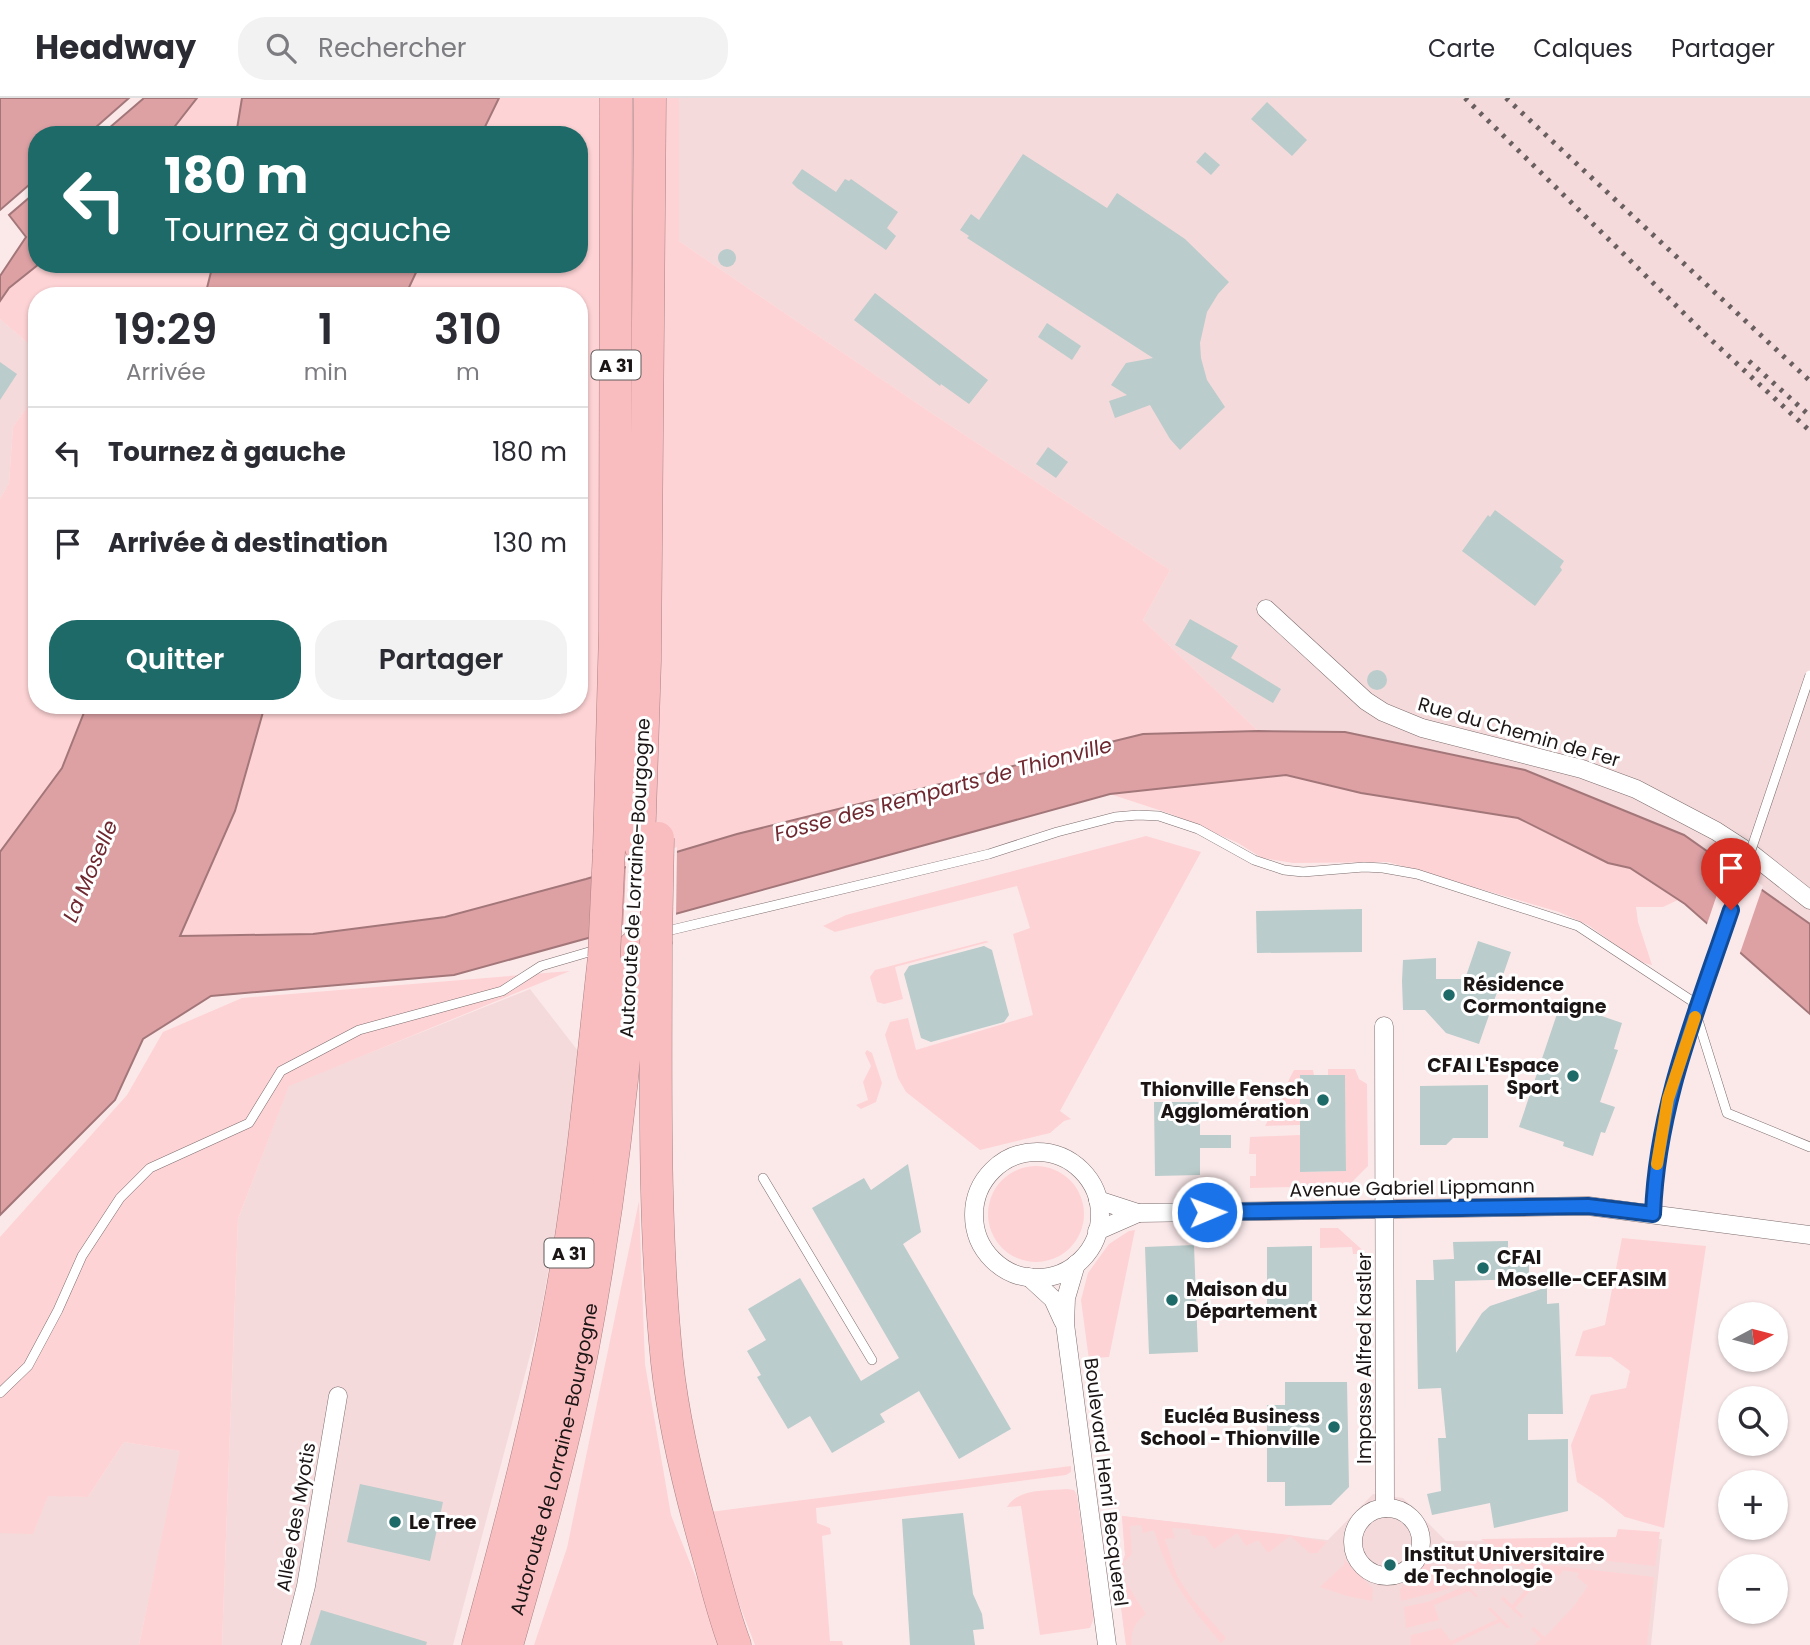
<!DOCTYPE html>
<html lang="fr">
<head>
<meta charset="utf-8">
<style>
	body { margin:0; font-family:Poppins,sans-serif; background:#f2f2f3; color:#2b2b33; height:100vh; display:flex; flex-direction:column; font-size:26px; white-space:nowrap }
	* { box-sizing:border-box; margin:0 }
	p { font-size:23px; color:#7c7c81 }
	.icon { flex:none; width:38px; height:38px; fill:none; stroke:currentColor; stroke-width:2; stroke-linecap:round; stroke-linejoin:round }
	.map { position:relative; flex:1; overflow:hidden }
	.details { position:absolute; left:28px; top:189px; width:560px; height:427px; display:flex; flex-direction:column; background:#fff; border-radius:28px; box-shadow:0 2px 5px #0004 }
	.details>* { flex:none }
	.guide { position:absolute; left:28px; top:28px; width:560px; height:147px; border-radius:28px; box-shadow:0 2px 5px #0004; background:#1d6a68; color:#fff; overflow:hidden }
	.needle { width:46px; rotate:83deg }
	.tools { position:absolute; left:1718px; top:1204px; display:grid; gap:14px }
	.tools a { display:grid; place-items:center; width:70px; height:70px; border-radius:50%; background:#fff; box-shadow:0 2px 5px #0004; font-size:35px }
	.pin { position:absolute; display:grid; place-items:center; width:60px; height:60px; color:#fff; margin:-72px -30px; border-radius:50% 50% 50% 0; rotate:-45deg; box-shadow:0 0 7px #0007 }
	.pin .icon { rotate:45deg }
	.me { position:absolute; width:77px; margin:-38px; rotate:89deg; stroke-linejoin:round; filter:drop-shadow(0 0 5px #0008) }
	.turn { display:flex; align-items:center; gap:24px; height:147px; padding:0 21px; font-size:32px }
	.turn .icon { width:91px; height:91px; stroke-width:2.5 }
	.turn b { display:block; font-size:49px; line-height:60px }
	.eta { display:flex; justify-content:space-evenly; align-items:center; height:119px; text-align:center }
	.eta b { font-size:42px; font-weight:600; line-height:49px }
	.primary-button { display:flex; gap:14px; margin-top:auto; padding:14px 21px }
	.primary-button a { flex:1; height:80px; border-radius:28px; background:#1d6a68; color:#fff; font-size:28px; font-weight:600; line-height:80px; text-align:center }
	.primary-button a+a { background:#f2f2f3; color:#2b2b33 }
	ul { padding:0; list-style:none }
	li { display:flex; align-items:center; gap:21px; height:91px; padding:0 21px; border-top:2px solid #e1e1e2 }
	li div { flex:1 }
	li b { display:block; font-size:26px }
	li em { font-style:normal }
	header { display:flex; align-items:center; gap:42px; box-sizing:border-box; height:98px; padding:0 35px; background:#fff; border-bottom:2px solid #e1e1e2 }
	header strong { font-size:33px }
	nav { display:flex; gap:38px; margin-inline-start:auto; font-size:24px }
	.search { width:490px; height:63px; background:#f2f2f3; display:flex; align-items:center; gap:18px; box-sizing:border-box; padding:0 24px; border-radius:28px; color:#7c7c81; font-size:26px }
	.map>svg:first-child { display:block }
	.built { fill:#f5dadb }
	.green { fill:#fed3d5 }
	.water { fill:#dda1a4; stroke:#a37779; stroke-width:2 }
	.pier { fill:#fbe9ea }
	.building { fill:#bacccb }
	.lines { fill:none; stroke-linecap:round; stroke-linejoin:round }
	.lane-casing { stroke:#7c6c6d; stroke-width:10 }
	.street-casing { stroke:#7c6c6d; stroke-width:19 }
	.highway-casing { stroke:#ab8284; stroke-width:33 }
	.lane { stroke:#fff; stroke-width:9 }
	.street { stroke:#fff; stroke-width:18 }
	.highway { stroke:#f9bdbf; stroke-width:32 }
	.rail { stroke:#6a5f60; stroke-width:5; stroke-dasharray:3.5 7; stroke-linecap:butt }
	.lane-bridge-casing { stroke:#7c6c6d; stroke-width:10; stroke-linecap:butt }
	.highway-bridge-casing { stroke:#ab8284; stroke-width:33; stroke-linecap:butt }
	.lane-bridge { stroke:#fff; stroke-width:9 }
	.highway-bridge { stroke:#f9bdbf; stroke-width:32 }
	.route-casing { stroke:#114b97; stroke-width:18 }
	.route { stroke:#1a73e8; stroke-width:12 }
	.slow { stroke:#f59e0b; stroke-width:12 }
	.poi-dot { fill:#1d6a68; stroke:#fff; stroke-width:2.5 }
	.labels { text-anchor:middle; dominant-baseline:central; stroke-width:6; stroke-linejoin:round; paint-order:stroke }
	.shield { fill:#fff; stroke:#5f5b5b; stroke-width:2 }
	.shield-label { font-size:18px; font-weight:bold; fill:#1b1515 }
	.street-label { font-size:19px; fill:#1b1515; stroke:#fff }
	.poi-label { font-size:19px; font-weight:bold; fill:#1b1515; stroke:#fff; text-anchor:start }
	.water-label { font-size:21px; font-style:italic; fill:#6f2730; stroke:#fff }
</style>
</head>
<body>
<header>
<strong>Headway</strong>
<div class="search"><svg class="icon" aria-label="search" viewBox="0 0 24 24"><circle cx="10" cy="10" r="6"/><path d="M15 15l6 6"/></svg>Rechercher</div>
<nav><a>Carte</a><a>Calques</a><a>Partager</a></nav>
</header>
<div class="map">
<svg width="1810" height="1547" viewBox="0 0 1810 1547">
	<rect width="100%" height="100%" fill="#fbe9ea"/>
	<g class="built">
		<path d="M679,0H1810V826L1684,737L1345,634L1258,633L1143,522L1170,472L924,310L679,143Z"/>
		<path d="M0,221L37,253V295L13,329L9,385L0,401Z"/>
		<path d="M530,891L585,962L540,1220L453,1547H222L238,1121L289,987Z"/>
		<path d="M124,1344L181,1353L139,1547H0V1435H33L48,1397L88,1399Z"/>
		<path d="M1373,1396L1403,1400L1446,1443L1662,1441L1651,1547H1126L1117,1478L1125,1457L1122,1418L1328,1442Z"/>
	</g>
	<g class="green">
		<path d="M197,0H242L236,37H168Z"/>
		<path d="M499,0H679V143L924,310L1170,472L1143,522L1258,633L1143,636L737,736L586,781L445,819L313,836L179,838L235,713L265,607H579V198H405L420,166H579V37H481Z"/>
		<path d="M39,166H213L205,198H37V253L0,221V203L9,190Z"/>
		<path d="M37,295V607H87L62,670L0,754V401L9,385L13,329Z"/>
		<path d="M1286,677L1361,695L1518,720L1608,765L1630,770L1678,802L1663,809H1636L1638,824L1652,867L1640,864L1588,827L1559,814L1388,764L1293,765L1262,760L1238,745L1171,716L1110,696Z"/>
		<path d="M1146,738L1201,754L1060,1013L1071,1021L1064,1023L1050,1035L980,1052L906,994L898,980L885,937L890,924L908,920L916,952L1033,917L1013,836L1030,830L1017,788L835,834L823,828L846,817Z"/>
		<path d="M986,843L989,844L895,869L903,901L884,906L877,904L870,879L875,872Z"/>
		<path d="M570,873L289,988L238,1121L222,1547H139L180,1353L124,1344L88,1399L48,1398L33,1436L0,1435V1139L127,997L163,934L242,900Z"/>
		<path d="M867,952L872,955L882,985L876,1004L861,1011L856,1007L868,1002L863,984L871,968L865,955Z"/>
		<path d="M1328,971H1355L1359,981L1367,986L1368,1068L1348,1088L1250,1090V1078H1256V1056H1249L1250,1039L1300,1037L1301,1074L1346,1073L1345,977H1328Z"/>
		<path d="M1294,972H1313L1314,977L1300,978V1027L1265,1028Z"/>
		<circle cx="1036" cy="1116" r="48"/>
		<path d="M639,1103L645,1266L671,1417L723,1547H534L567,1450Z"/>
		<path d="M1320,1130H1338L1369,1158L1370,1219H1366L1365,1156H1353L1352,1149L1320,1150Z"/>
		<path d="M1135,1132L1109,1259L1095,1260L1099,1337L1081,1202L1088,1175L1109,1146L1129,1133Z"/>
		<path d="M1622,1140L1706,1148L1664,1430L1625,1419L1603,1401L1577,1384L1571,1347L1591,1297L1626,1290L1630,1273L1611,1259L1575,1258L1583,1233L1605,1227Z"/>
		<path d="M1071,1368V1374L1066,1377L816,1410L817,1425L830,1430L831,1436L822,1438L830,1543H842L843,1547H755L726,1472L710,1414Z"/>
		<path d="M1067,1391L1074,1392L1077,1397L1094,1520L1090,1530L1040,1537L1021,1408L1007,1409C1018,1390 1046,1393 1067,1391Z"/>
		<path d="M1122,1418L1290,1437L1327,1444L1317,1455H1310L1290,1438L1268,1455L1258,1442L1246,1448L1237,1435L1214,1451L1205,1438L1192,1437L1190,1431L1172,1430L1175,1440L1165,1441L1177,1478L1192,1501L1226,1540L1221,1545C1188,1506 1169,1482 1154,1432L1143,1435L1141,1427L1130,1428L1132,1456L1124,1464L1123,1480L1146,1516C1135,1524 1130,1534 1132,1547H1126L1117,1478L1125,1457Z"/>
		<path d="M1618,1431L1660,1434L1655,1468L1497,1451L1481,1441L1616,1439Z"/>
		<path d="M1459,1457L1654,1479L1647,1547H1534L1541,1541L1531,1531L1534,1529L1545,1539L1573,1509L1588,1488L1577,1479L1579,1475L1563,1472L1559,1478L1548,1472L1515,1510L1523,1518L1521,1520L1501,1501L1503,1498L1512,1507L1536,1480L1522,1467L1518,1469L1513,1466L1505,1474L1496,1467L1483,1478L1491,1487L1490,1489Z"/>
		<path d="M1344,1461L1373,1491L1372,1503L1347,1498L1320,1489L1344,1467Z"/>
		<path d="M1427,1463L1450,1488L1448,1491L1401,1503L1400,1491Z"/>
		<path d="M1467,1487L1478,1498L1476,1499L1469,1493L1434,1507L1439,1522L1406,1530L1404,1509L1428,1504Z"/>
		<path d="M1490,1509L1510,1529L1507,1530L1500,1524L1452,1547H1410L1411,1537L1441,1530L1451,1543L1498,1521L1488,1511Z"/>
	</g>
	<g class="water">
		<path d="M0,0H129L87,37H37V80L0,112Z"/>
		<path d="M144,0H197L168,37H101Z"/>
		<path d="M242,0H499L481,37H236Z"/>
		<path d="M37,93V166H39L9,190L0,203V178L26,139L9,117Z"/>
		<path d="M213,166H420L405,198H205Z"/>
		<path d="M87,607H265L235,713L180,838L313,836L445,819L586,781L737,736L1143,636L1258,633L1345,634L1525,672L1684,737L1810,826V916L1685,806L1630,770L1608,765L1518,720L1361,695L1286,677L1110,696L454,877L211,898L143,941L115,1002L0,1117V754L62,670Z"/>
	</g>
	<g class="pier">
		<path d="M677,749L676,820L623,834L626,765Z"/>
		<path d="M1728,764L1763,788L1739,858L1706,829Z"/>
	</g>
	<g class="building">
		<path d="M1267,4L1307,42L1292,58L1251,21Z"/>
		<path d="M1205,54L1220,67L1211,77L1196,64Z"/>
		<path d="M1023,56L1107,110L1117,95L1185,141L1229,184L1218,196L1207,214L1200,245L1201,260L1207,282L1225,309L1180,352L1170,341L1150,307L1115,320L1109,303L1127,297L1111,287L1126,265L1153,260L967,140L969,138L960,132L971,116L979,122Z"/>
		<path d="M802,71L836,94L845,81L849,83L851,81L898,114L887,130L896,138L886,152L797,90L792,85Z"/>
		<circle cx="727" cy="160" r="9"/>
		<path d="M875,195L988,282L969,306L941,286L940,288L854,222Z"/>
		<path d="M1047,225L1081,248L1072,262L1038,239Z"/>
		<path d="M0,264L17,276L0,302Z"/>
		<path d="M1048,349L1068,364L1056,380L1036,366Z"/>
		<path d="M1495,412L1564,463L1560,469L1562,472L1535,508L1462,453L1488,417L1490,419Z"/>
		<path d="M1190,521L1238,548L1231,560L1281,591L1273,605L1175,547Z"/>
		<circle cx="1377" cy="582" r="10"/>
		<path d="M1362,811V854L1257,855L1256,813Z"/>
		<path d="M1478,843L1511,854L1479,946L1446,935L1425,912H1403L1402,883L1403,862L1436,860V881H1465Z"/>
		<path d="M984,848L992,852L1009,917L1004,924L931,944L921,940L904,876L909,868Z"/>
		<path d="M1561,904L1622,925L1614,951L1618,952L1600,1004L1615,1009L1605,1035L1601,1034L1593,1058L1563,1048L1564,1044L1519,1029Z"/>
		<path d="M1300,977H1345L1346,1073L1300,1074Z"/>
		<path d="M1488,987V1040H1453L1446,1047H1420V988Z"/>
		<path d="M1154,1004H1200V1037H1231V1050H1200V1077L1155,1078Z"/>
		<path d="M908,1066L921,1134L903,1146L1011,1331L959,1361L919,1293L880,1316L885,1324L832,1355L810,1318L788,1331L757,1279L761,1277L747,1253L766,1242L748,1211L800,1180L861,1283L899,1260L812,1110L864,1080L871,1092Z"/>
		<path d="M1508,1143V1161L1529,1160V1181L1455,1183L1456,1255L1482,1215L1490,1208L1547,1189V1206L1559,1205L1563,1316H1528V1342L1568,1341V1413L1494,1430L1490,1405L1432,1417L1427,1396L1441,1393L1438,1340H1446L1441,1290L1418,1291L1416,1182H1434L1433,1162L1454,1161L1453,1144Z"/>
		<path d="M1194,1147L1198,1254L1149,1256L1145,1149Z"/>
		<path d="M1312,1148V1219H1267V1149Z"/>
		<path d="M1285,1284H1347L1349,1389L1331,1407L1285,1408V1384H1267V1307H1285Z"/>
		<path d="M360,1386L443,1404L430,1463L347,1444Z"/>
		<path d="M963,1415L973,1496L982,1516L984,1531L973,1532L975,1547H910L902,1421Z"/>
		<path d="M321,1512L427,1544L426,1547H310Z"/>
	</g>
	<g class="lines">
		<defs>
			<g id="lane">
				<path d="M663,834L989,756L1057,734L1115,719L1138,717L1159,718L1198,731L1254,762L1284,772L1303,774L1364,769L1383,770L1417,776L1578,828L1692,903L1727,1015L1810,1049"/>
				<path d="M763,1080L872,1262"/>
				<path d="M1653,1117C1656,1056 1669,1000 1687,942"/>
				<path d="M0,1295L28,1268L58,1212L82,1158L120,1100L150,1070L249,1025L281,973L359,932L502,893L541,868L599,851"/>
			</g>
			<g id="street">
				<path d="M1266,511L1366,603L1383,614L1422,630L1582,671L1636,691L1716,733L1753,757L1810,802"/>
				<path d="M1384,928L1385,1410"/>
				<circle cx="1037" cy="1117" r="63"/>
				<path d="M1098,1102L1138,1115L1588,1108L1810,1137"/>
				<path d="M1097,1133L1138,1115"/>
				<path d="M1076,1166L1066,1200L1065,1226L1107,1547"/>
				<path d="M1029,1179L1053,1201L1063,1223"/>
				<circle cx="1387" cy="1444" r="34"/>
				<path d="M291,1547L306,1488L338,1298"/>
			</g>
			<g id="highway">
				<path d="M639,746L645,563L650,0"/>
				<path d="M609,752L615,533L616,0"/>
				<path d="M656,846C656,985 653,1125 667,1264C674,1329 690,1393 708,1456C716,1486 724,1518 735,1547"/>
				<path d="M478,1547C513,1419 547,1290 568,1159C584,1060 593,959 604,859"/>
				<path id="s1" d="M507,1547C535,1448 564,1349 583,1249C608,1116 624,983 634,849"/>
			</g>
		</defs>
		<use href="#lane" class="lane-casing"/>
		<use href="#street" class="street-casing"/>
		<use href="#highway" class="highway-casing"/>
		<use href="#lane" class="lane"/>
		<use href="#street" class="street"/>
		<use href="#highway" class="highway"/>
		<g class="rail">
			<path d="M1465,0L1708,239L1810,333"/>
			<path d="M1506,0L1810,283"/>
			<path d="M1749,263L1810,318"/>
		</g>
		<defs>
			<path id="lane-bridge" d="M1687,942L1810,577"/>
			<g id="highway-bridge">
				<path d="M656,846L658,740"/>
				<path d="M604,859L609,752"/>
			</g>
		</defs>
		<use href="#lane-bridge" class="lane-bridge-casing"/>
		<use href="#highway-bridge" class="highway-bridge-casing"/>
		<use href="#lane-bridge" class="lane-bridge"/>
		<use href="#highway-bridge" class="highway-bridge"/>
	</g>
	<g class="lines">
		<defs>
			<path id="route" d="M1207,1114L1588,1108L1653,1116C1657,1008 1697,913 1731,812"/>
		</defs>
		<use href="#route" class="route-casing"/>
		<use href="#route" class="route"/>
		<path class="slow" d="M1657,1066L1668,1001L1695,919"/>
	</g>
	<g class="poi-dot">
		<circle cx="1449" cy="897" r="7"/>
		<circle cx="1573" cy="978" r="7"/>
		<circle cx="1323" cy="1002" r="7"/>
		<circle cx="1483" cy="1170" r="7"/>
		<circle cx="1172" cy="1202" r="7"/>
		<circle cx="1334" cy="1329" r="7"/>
		<circle cx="395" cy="1424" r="7"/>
		<circle cx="1390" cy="1467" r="7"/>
	</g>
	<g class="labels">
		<g class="shield">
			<rect x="591.5" y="252.5" width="49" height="29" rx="5"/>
			<rect x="544.5" y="1140.5" width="49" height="29" rx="5"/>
		</g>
		<g class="shield-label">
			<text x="616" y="267">A 31</text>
			<text x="569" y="1155">A 31</text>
		</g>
		<g class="street-label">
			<text transform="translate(1519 634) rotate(16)">Rue du Chemin de Fer</text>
			<text transform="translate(635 780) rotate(-87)">Autoroute de Lorraine-Bourgogne</text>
			<text transform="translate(1412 1090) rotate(-1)">Avenue Gabriel Lippmann</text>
			<text transform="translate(1364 1260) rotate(-90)">Impasse Alfred Kastler</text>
			<text stroke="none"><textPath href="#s1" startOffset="192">Autoroute de Lorraine-Bourgogne</textPath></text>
			<text transform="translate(1106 1384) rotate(83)">Boulevard Henri Becquerel</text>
			<text transform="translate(296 1419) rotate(-80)">Allée des Myotis</text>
		</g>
		<g class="poi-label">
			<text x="1463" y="886">Résidence<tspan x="1463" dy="22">Cormontaigne</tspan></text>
			<text x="1559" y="967" text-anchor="end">CFAI L'Espace<tspan x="1559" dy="22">Sport</tspan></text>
			<text x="1309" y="991" text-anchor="end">Thionville Fensch<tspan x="1309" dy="22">Agglomération</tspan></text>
			<text x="1497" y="1159">CFAI<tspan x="1497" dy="22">Moselle-CEFASIM</tspan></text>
			<text x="1186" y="1191">Maison du<tspan x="1186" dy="22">Département</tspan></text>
			<text x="1320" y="1318" text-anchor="end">Eucléa Business<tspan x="1320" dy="22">School - Thionville</tspan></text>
			<text x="409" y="1424">Le Tree</text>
			<text x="1404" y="1456">Institut Universitaire<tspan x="1404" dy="22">de Technologie</tspan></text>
		</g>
		<g class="water-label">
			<text transform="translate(943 691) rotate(-15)">Fosse des Remparts de Thionville</text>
			<text transform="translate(90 773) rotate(-67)">La Moselle</text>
		</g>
	</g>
</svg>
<div class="tools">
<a><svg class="needle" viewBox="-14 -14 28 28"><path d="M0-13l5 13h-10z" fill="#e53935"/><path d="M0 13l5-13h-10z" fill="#7c7c81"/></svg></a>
<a><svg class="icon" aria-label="search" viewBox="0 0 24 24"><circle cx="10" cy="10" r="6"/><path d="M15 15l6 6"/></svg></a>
<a>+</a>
<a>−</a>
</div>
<div class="pin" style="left:1731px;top:812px;background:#d93025"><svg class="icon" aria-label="arrive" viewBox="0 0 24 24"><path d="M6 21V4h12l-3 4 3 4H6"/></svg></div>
<svg class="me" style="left:1207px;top:1114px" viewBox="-20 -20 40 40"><circle r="17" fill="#1a73e8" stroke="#fff" stroke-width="3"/><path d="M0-11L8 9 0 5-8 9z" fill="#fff"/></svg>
<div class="guide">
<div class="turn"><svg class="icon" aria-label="left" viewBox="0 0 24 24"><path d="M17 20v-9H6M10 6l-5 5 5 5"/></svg><div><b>180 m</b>Tournez à gauche</div></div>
</div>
<section class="details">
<div class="eta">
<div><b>19:29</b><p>Arrivée</p></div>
<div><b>1</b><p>min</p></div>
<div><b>310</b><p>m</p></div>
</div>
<ul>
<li><svg class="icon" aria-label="left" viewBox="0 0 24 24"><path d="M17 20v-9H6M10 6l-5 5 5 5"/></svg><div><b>Tournez à gauche</b></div><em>180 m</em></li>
<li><svg class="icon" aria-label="arrive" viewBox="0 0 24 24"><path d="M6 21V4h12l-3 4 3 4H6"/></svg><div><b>Arrivée à destination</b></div><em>130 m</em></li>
</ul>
<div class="primary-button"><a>Quitter</a><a>Partager</a></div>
</section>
</div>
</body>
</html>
